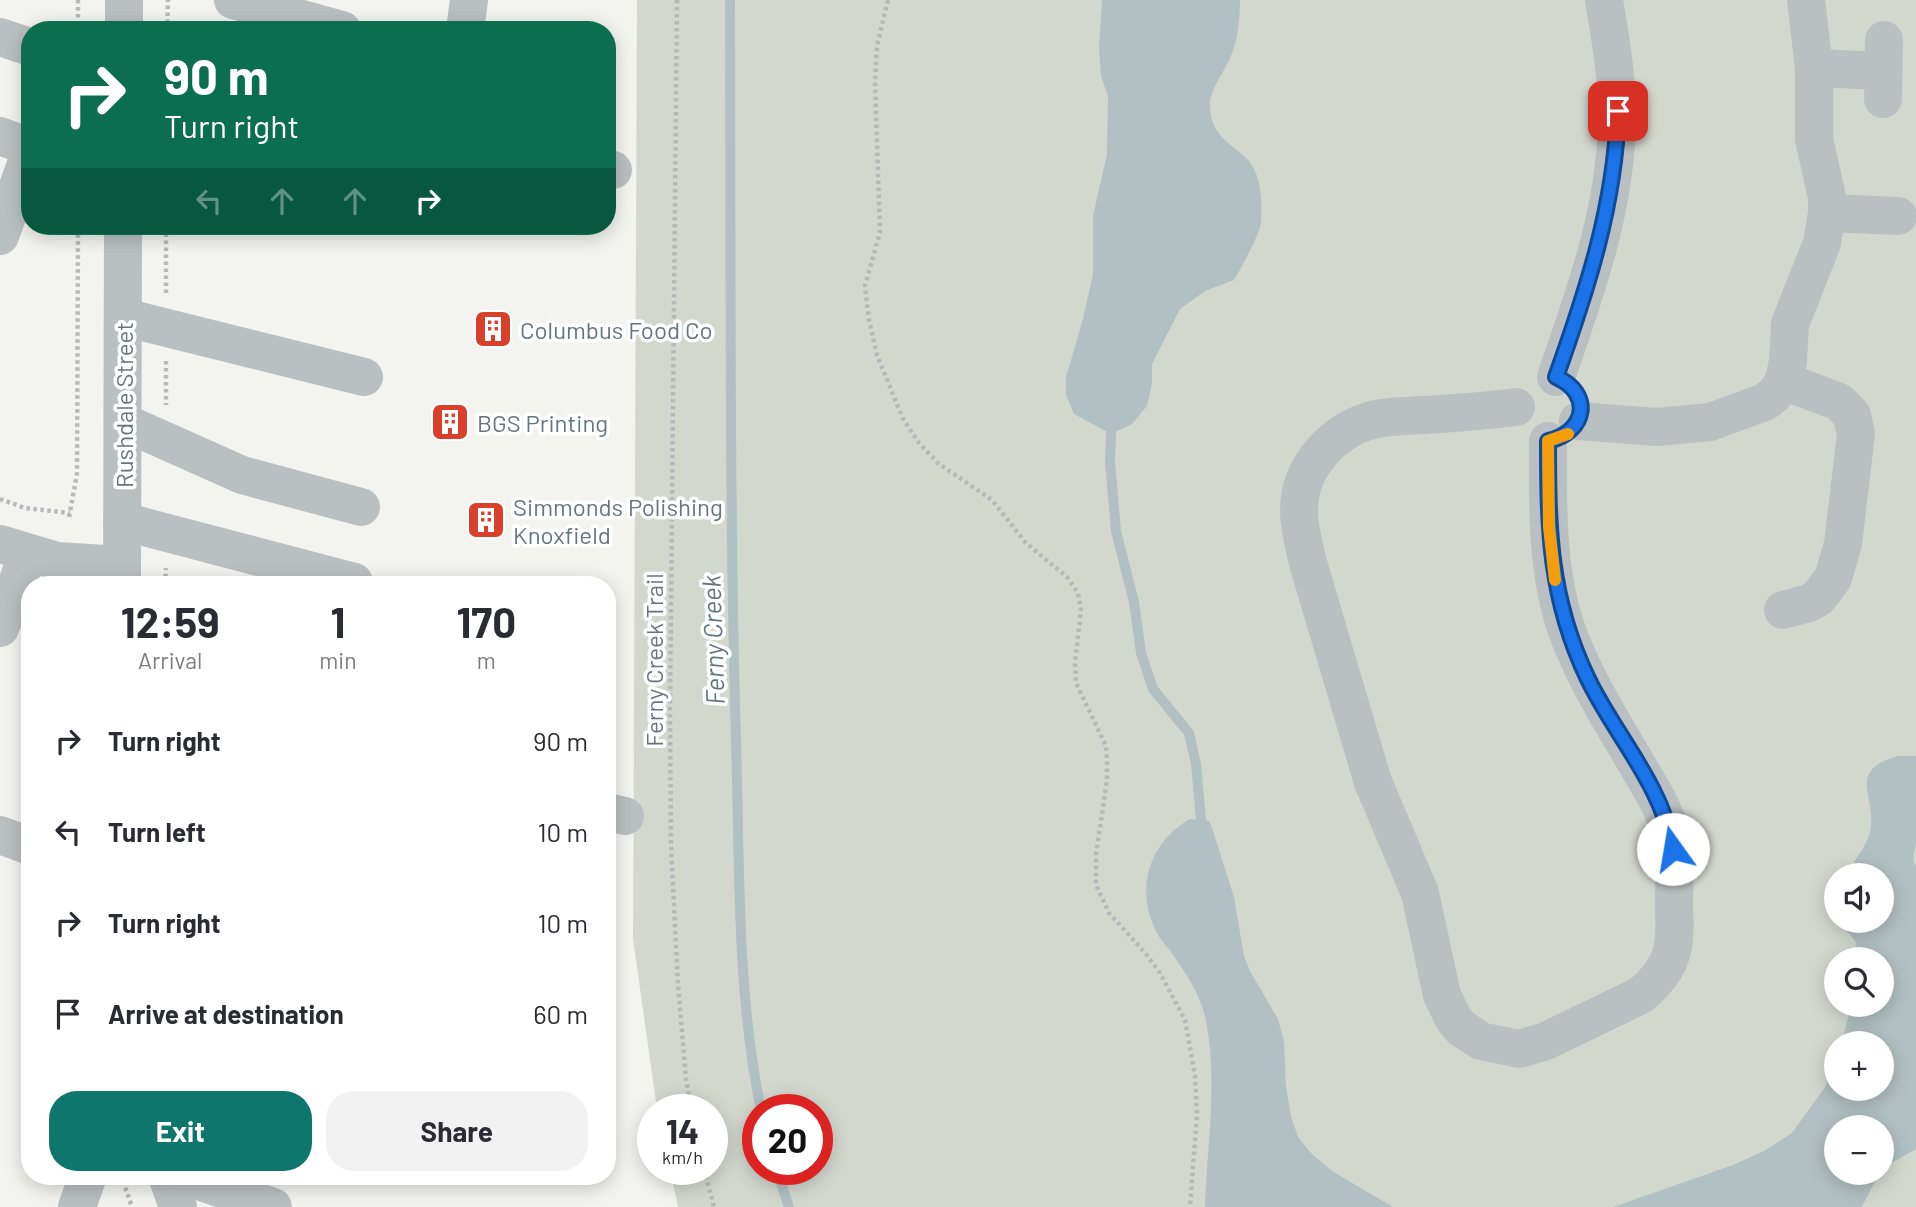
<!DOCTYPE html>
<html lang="en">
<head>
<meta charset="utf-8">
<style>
	body { margin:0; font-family:Barlow,sans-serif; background:#f2f2f3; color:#2b2b33; height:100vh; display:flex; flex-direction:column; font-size:26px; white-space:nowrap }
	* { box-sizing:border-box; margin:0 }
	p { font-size:23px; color:#7c7c81 }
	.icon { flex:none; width:38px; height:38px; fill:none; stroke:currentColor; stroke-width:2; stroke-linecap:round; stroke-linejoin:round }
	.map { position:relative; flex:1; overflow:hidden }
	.panel { position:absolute; left:21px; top:576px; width:595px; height:609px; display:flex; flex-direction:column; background:#fff; border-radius:28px; box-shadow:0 4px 18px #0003 }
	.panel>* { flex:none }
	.hud { position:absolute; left:21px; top:21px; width:595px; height:214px; border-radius:28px; box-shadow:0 4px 18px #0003; background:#0b6e4f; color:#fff; overflow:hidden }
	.fabs { position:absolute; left:1824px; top:863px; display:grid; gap:14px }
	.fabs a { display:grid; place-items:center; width:70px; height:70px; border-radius:50%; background:#fff; box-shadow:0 4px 18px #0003; font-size:35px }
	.speed { position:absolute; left:637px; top:1094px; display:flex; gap:14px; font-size:35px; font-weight:700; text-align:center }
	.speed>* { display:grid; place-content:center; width:91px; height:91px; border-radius:50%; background:#fff; box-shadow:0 4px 18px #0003; line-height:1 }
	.speed small { font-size:18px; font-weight:400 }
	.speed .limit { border:10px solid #d22; background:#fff; color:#111 }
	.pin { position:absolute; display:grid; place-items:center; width:60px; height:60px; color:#fff; margin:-30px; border-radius:14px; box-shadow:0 4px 10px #0006 }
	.me { position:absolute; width:77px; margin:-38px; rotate:347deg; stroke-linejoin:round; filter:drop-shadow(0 0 5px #0008) }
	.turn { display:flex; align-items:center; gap:24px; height:147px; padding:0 28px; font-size:32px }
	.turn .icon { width:91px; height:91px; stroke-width:2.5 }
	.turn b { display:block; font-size:49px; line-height:60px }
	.lanes { display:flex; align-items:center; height:66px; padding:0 28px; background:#0003; justify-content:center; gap:35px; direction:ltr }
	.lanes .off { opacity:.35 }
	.eta { display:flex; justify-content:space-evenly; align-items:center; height:119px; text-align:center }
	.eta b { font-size:42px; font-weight:700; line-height:49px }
	.primary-button { display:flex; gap:14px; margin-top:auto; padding:14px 28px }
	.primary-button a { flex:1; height:80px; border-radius:28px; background:#0f766e; color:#fff; font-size:28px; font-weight:700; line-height:80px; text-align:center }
	.primary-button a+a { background:#f2f2f3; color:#2b2b33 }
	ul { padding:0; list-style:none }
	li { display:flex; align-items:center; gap:21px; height:91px; padding:0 28px }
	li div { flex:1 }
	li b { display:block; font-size:26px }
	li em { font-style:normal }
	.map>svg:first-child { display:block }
	.green { fill:#d3d8cf; fill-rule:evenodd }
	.water { fill:#b1c0c2 }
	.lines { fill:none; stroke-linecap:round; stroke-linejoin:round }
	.stream { stroke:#b1c0c2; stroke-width:10 }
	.path { stroke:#b6b9bb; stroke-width:4.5; stroke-dasharray:3.5 3.5; stroke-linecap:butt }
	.minor { stroke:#babfc1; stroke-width:38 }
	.route-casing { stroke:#114b97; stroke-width:18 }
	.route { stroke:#1a73e8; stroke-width:12 }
	.slow { stroke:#f59e0b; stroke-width:12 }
	.labels { text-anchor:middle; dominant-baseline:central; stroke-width:7; stroke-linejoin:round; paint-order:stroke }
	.poi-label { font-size:24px; fill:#64767f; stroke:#fff; text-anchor:start }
	.street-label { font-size:24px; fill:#64767f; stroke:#fff }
	.water-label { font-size:26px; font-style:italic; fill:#5f787c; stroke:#fff }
</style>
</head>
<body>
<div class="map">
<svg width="1916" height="1207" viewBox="0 0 1916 1207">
	<rect width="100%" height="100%" fill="#f3f3ef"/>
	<path class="green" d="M637,0H1916V1207H678L670,1169H712V1110L657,1109L633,939ZM1836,875H1881V920H1836ZM1836,959H1881V1004H1836ZM1836,1043H1881V1088H1836ZM758,1110H817V1169H758ZM1836,1127H1881V1172H1836Z"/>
	<g class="water">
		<path d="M1102,0H1240C1240,19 1238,41 1230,58C1224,72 1209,91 1210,106C1211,134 1227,141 1245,157C1262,172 1262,201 1261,222C1260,234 1241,268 1234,280L1205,291L1180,309L1152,364V384L1147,406L1132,424L1111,434L1074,414L1066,395V377L1083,319L1093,274V216L1107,154L1108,96L1101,76L1099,48Z"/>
		<path d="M1898,756H1916V843L1913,860L1916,866V1149L1881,1169V1127H1836V1172L1879,1173L1862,1207H1613L1733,1165L1764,1151L1792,1133L1825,1087L1836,1061V1088H1881V1043H1842L1851,1005L1881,1004V959H1857L1856,942L1838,921L1881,920V875H1846C1854,861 1870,842 1871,826C1874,793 1848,770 1898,756Z"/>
		<path d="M1190,819L1209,821L1212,828L1234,897L1244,956L1250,971L1278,1019L1284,1041L1286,1087L1291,1116L1298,1137L1311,1153L1332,1171L1393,1207H1205C1207,1145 1218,1083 1206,1021C1201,996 1187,975 1173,955C1168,947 1161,941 1157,933C1134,890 1149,842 1190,819Z"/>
	</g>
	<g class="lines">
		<g class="stream">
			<path d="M730,0C731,248 729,495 736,742C740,864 736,990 761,1110"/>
			<path d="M1111,434L1110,462L1116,531L1134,602L1141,653L1153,689L1189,733L1196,764L1201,820"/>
			<path d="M776,1169L789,1207"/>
		</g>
		<g class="path">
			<path d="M78,0V30"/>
			<path d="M677,0L670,710L671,846L678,984L686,1079L692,1110"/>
			<path d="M888,0L877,46L875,82L880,232L865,286L869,320L877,355L903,419L919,443L939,464L992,500L1026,543L1067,577L1078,593L1081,610L1075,663L1076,683L1106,746L1107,763V780L1096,854V885L1109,913L1146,954L1160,973L1185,1020L1195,1075L1197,1115L1190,1207"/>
			<path d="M167,30L168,0"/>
			<path d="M166,293V226"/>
			<path d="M166,361V405"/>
			<path d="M0,499L25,508L70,513"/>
			<path d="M69,517L77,474L78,226"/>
			<path d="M165,584L166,568"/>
			<path d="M704,1169L714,1207"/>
			<path d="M123,1181L132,1207"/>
		</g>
		<g class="minor">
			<path d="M233,0L342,30"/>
			<path d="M124,30V0"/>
			<path d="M465,30L469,0"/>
			<path d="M0,37L30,47"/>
			<path d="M1814,68L1882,71"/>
			<path d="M1883,99L1884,40"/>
			<path d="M0,136L30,147"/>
			<path d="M607,168L613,170"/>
			<path d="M1827,213L1898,216"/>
			<path d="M0,236L30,153"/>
			<path d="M123,317L364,377"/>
			<path d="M1556,377C1586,291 1618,203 1617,112C1617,74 1610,37 1604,0"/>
			<path d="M1516,407C1486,411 1456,413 1425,415C1408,416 1389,416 1372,420C1332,431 1299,468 1299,510C1299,528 1304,545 1308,563L1373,782L1420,893L1442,995L1453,1018L1461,1028L1481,1041L1519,1049L1546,1041L1641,995C1674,967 1676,948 1674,906C1674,882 1676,856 1670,832C1664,807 1648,784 1635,761C1609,717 1582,674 1565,625C1546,566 1548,502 1548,441"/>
			<path d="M1578,421L1657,427L1710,422L1765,402L1775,394L1784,381L1788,361L1790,324L1822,243L1827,213V197L1814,139V68L1806,0"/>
			<path d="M123,422L242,475L361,507"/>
			<path d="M122,521L354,582"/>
			<path d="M0,544L57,561L121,565"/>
			<path d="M122,584L123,226"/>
			<path d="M1783,610L1809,603L1818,598L1833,578L1843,544L1856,434L1852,415L1839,402L1784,381"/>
			<path d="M0,628L28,554"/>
			<path d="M607,812L625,816"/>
			<path d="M0,835L30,846"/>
			<path d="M167,1176L178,1207"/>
			<path d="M185,1176L273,1207"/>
			<path d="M77,1207L88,1176"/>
		</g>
	</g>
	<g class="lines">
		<defs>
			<path id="route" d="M1618,111C1615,205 1587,290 1556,377C1593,393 1587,432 1548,441C1548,528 1549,598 1588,679C1615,735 1663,786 1673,849"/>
		</defs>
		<use href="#route" class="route-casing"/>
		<use href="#route" class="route"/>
		<path class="slow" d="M1555,580L1549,527L1548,441L1568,434"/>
	</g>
	<defs>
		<symbol id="building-square" viewBox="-11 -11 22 22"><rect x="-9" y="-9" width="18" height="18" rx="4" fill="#d8402b" stroke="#fff"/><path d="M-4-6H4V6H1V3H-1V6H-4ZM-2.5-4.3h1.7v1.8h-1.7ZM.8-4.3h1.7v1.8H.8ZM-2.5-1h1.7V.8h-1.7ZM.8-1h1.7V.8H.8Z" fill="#fff"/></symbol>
	</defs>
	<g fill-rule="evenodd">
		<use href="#building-square" x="471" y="307" width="44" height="44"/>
		<use href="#building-square" x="428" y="400" width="44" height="44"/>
		<use href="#building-square" x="464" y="498" width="44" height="44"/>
	</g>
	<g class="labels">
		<g class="poi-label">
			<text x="520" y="329">Columbus Food Co</text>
			<text x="477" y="422">BGS Printing</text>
			<text x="513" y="506">Simmonds Polishing<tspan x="513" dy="28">Knoxfield</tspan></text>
		</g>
		<g class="street-label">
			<text transform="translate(123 405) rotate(-90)">Rushdale Street</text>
			<text transform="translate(653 660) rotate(-90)">Ferny Creek Trail</text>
		</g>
		<g class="water-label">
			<text transform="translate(712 640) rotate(-92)">Ferny Creek</text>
		</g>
	</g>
</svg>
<div class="fabs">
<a><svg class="icon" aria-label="sound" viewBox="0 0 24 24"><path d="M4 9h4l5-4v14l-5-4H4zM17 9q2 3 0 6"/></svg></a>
<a><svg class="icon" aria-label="search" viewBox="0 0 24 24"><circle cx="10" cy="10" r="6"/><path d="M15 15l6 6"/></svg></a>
<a>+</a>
<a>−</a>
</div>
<div class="speed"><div>14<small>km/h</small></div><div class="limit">20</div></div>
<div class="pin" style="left:1618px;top:111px;background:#d93025"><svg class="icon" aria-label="arrive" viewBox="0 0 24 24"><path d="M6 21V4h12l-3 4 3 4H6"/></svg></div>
<svg class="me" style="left:1673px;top:849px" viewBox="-20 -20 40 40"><circle r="19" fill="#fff"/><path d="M0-13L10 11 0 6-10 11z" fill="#1a73e8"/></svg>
<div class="hud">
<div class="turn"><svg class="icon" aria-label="right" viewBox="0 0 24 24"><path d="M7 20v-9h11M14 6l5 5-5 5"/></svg><div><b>90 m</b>Turn right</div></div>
<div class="lanes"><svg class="icon off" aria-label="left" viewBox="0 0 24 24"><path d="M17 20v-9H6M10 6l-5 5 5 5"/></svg><svg class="icon off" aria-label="ahead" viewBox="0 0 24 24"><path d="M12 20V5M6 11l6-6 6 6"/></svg><svg class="icon off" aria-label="ahead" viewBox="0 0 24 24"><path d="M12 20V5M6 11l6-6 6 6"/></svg><svg class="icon" aria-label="right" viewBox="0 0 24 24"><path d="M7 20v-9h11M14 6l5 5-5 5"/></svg></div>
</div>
<section class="panel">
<div class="eta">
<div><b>12:59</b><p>Arrival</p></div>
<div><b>1</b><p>min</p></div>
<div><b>170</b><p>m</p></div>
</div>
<ul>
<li><svg class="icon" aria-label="right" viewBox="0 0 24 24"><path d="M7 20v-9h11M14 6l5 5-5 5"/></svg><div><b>Turn right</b></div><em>90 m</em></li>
<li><svg class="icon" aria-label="left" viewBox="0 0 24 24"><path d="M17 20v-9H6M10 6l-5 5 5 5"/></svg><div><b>Turn left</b></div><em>10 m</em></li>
<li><svg class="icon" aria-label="right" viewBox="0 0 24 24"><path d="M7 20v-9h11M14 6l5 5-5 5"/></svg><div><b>Turn right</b></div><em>10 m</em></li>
<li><svg class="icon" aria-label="arrive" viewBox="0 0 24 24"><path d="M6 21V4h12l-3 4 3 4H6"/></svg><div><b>Arrive at destination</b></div><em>60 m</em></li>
</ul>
<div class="primary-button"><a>Exit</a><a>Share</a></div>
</section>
</div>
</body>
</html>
